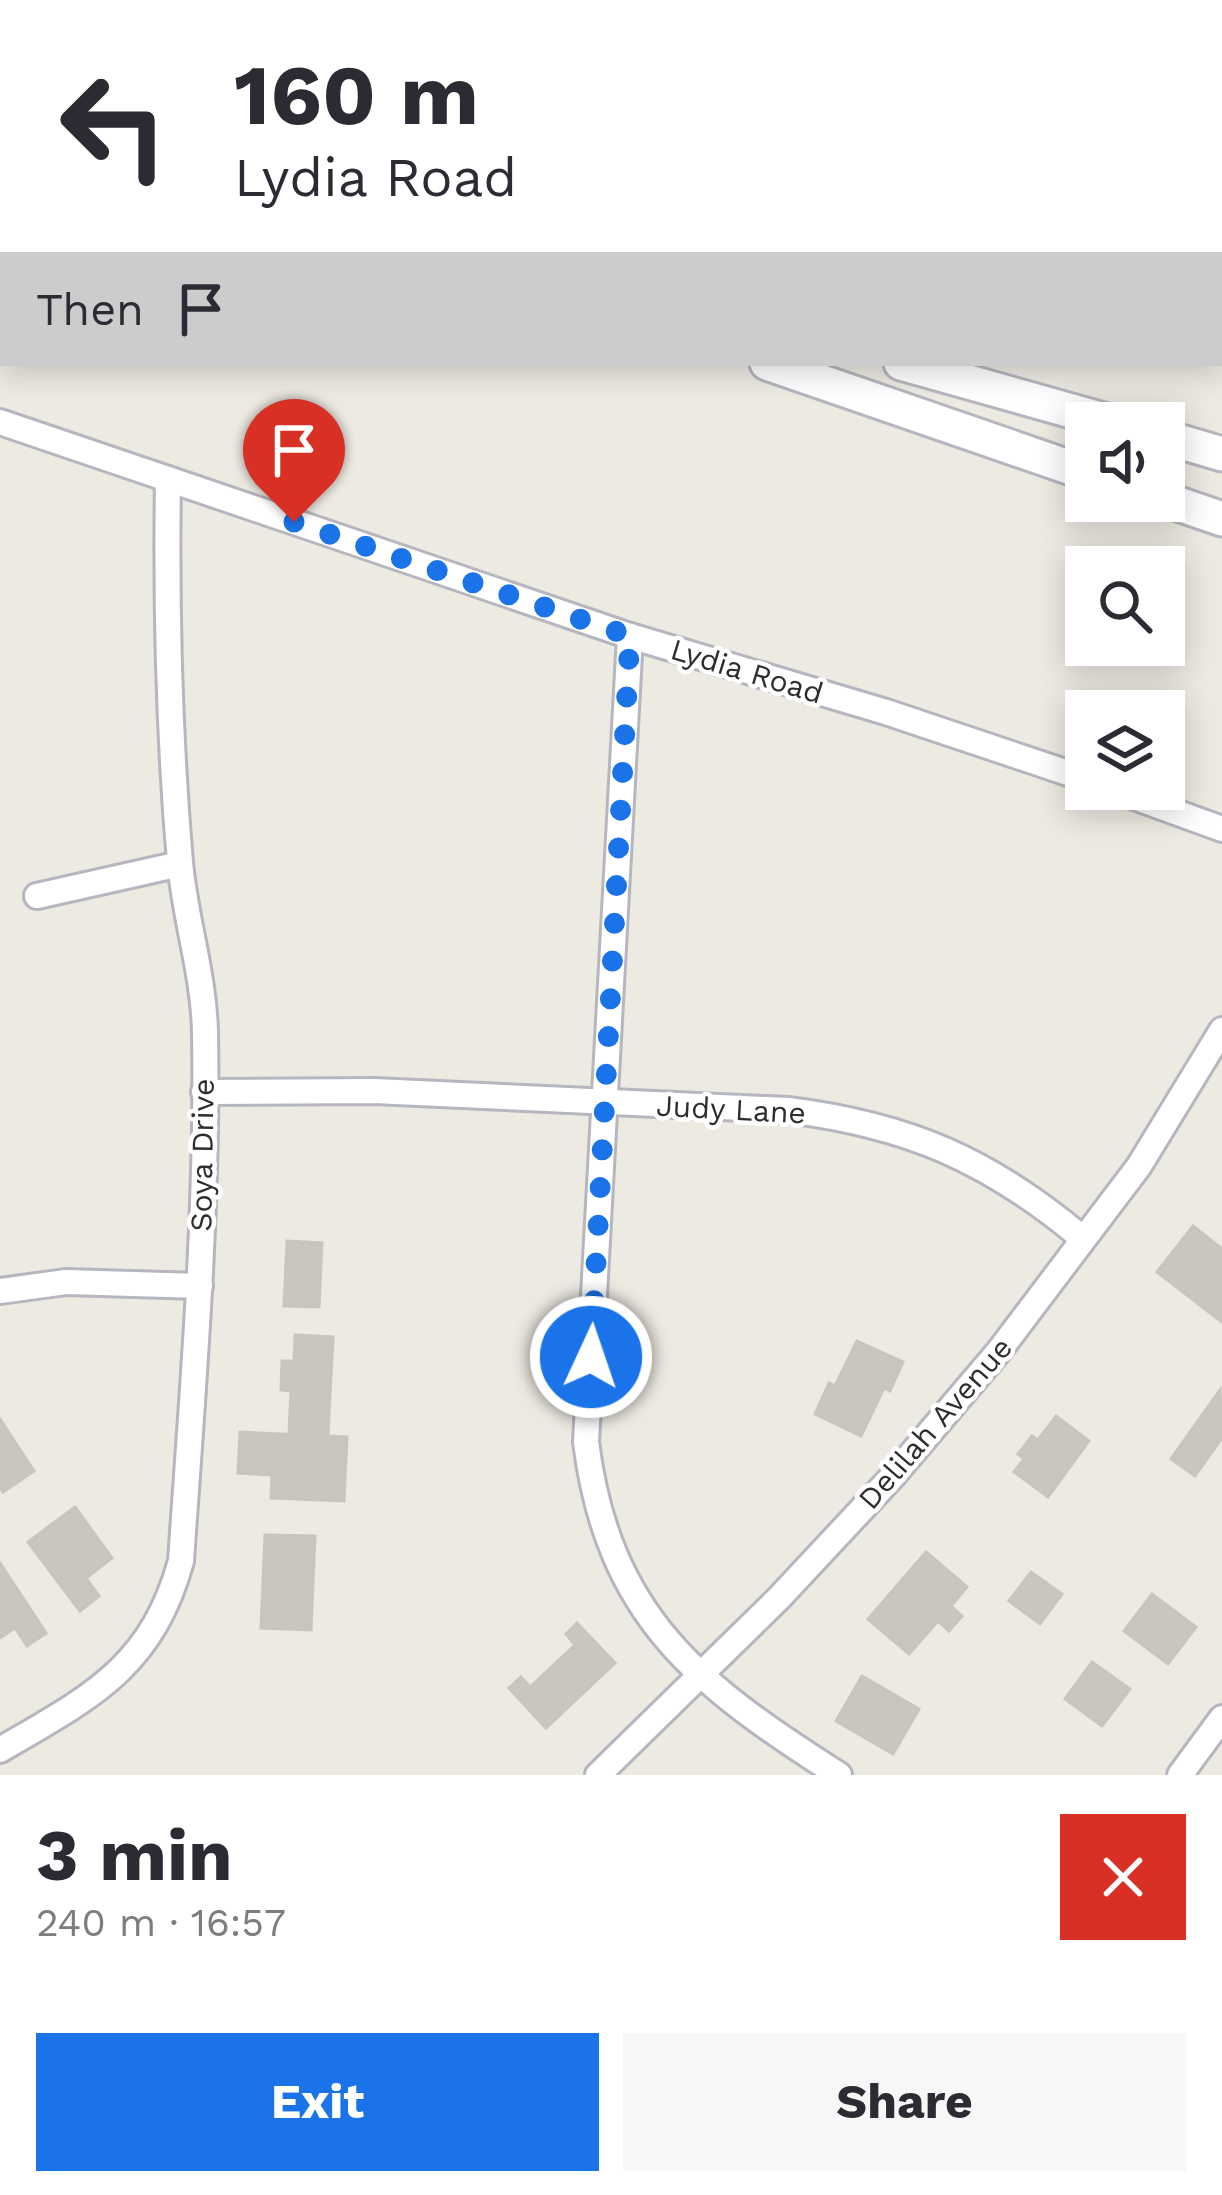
<!DOCTYPE html>
<html lang="en">
<head>
<meta charset="utf-8">
<style>
	body { margin:0; font-family:"Work Sans",sans-serif; background:#f7f7f7; color:#2b2b33; height:100vh; display:flex; flex-direction:column; font-size:45px; white-space:nowrap }
	* { box-sizing:border-box; margin:0 }
	p { font-size:39px; color:#7c7c81 }
	.icon { flex:none; width:66px; height:66px; fill:none; stroke:currentColor; stroke-width:2; stroke-linecap:round; stroke-linejoin:round }
	.map { position:relative; height:1775px; overflow:hidden }
	.sheet { display:flex; flex-direction:column; background:#fff; flex:1 }
	.sheet>* { flex:none }
	.top-card { position:absolute; left:0px; top:0px; width:1224px; height:366px; box-shadow:0 6px 30px #0003; background:#fff; color:#2b2b33; overflow:hidden }
	.buttons { position:absolute; left:1065px; top:402px; display:grid; gap:24px }
	.buttons a { display:grid; place-items:center; width:120px; height:120px; border-radius:0px; background:#fff; box-shadow:0 6px 30px #0003; font-size:60px }
	.pin { position:absolute; display:grid; place-items:center; width:102px; height:102px; color:#fff; margin:-123px -51px; border-radius:50% 50% 50% 0; rotate:-45deg; box-shadow:0 0 12px #0007 }
	.pin .icon { rotate:45deg }
	.me { position:absolute; width:132px; margin:-66px; rotate:3deg; stroke-linejoin:round; filter:drop-shadow(0 0 9px #0008) }
	.turn { display:flex; align-items:center; gap:42px; height:252px; padding:0 36px; font-size:54px }
	.turn .icon { width:156px; height:156px; stroke-width:2.5 }
	.turn b { display:block; font-size:84px; line-height:102px }
	.then { display:flex; align-items:center; height:114px; padding:0 36px; background:#0003; gap:24px; font-size:45px }
	.round { display:grid; place-items:center; flex:none; width:126px; height:126px; border-radius:0px; background:#f7f7f7 }
	.headline { display:flex; align-items:center; justify-content:space-between; height:204px; padding:0 36px }
	h1 { font-size:72px; font-weight:700; line-height:90px }
	.button { display:flex; gap:24px; margin-top:auto; padding:24px 36px }
	.button a { flex:1; height:138px; border-radius:0px; background:#1a73e8; color:#fff; font-size:48px; font-weight:700; line-height:138px; text-align:center }
	.button a+a { background:#f7f7f7; color:#2b2b33 }
	.map>svg:first-child { display:block }
	.building { fill:#c9c6c0; stroke:#c8c5bc; stroke-width:3 }
	.lines { fill:none; stroke-linecap:round; stroke-linejoin:round }
	.street-casing { stroke:#b5b6bf; stroke-width:30 }
	.secondary-casing { stroke:#b5b6bf; stroke-width:39 }
	.street { stroke:#fff; stroke-width:24 }
	.secondary { stroke:#fff; stroke-width:33 }
	.route { stroke:#1a73e8; stroke-width:21; stroke-dasharray:0 37.8 }
	.labels { text-anchor:middle; dominant-baseline:central; stroke-width:9; stroke-linejoin:round; paint-order:stroke }
	.street-label { font-size:30px; fill:#2d2d2d; stroke:#fff }
</style>
</head>
<body>
<div class="map">
<svg width="1222" height="1775" viewBox="0 0 1222 1775">
	<rect width="100%" height="100%" fill="#edeae2"/>
	<g class="building">
		<path d="M1193,1226L1222,1249V1322L1157,1272Z"/>
		<path d="M287,1241L322,1243L319,1307L284,1306Z"/>
		<path d="M295,1335L333,1337L328,1434L289,1432L291,1391L281,1390L282,1361H294Z"/>
		<path d="M857,1341L903,1362L890,1391L884,1388L861,1436L815,1414L829,1383L835,1386Z"/>
		<path d="M1220,1390L1222,1438L1195,1476L1171,1459Z"/>
		<path d="M1056,1416L1089,1441L1048,1497L1014,1472L1024,1459L1018,1454L1032,1436L1038,1440Z"/>
		<path d="M0,1419L34,1471L3,1492L0,1487Z"/>
		<path d="M240,1432L347,1437L344,1501L271,1498L272,1475L238,1473Z"/>
		<path d="M75,1507L112,1558L86,1578L99,1596L80,1611L28,1542Z"/>
		<path d="M265,1535L315,1536L311,1630L261,1628Z"/>
		<path d="M926,1552L967,1587L951,1606L962,1616L949,1631L938,1621L909,1654L868,1619Z"/>
		<path d="M0,1563L46,1633L27,1646L15,1628L0,1638Z"/>
		<path d="M1031,1572L1062,1594L1040,1624L1009,1601Z"/>
		<path d="M1152,1594L1196,1627L1168,1664L1124,1631Z"/>
		<path d="M577,1623L615,1663L546,1728L509,1688L521,1677L530,1687L575,1645L566,1634Z"/>
		<path d="M1092,1662L1130,1689L1102,1726L1065,1699Z"/>
		<path d="M862,1676L919,1709L893,1754L836,1721Z"/>
	</g>
	<g class="lines">
		<defs>
			<g id="street">
				<path d="M0,422L630,636L886,712L1086,779"/>
				<path d="M630,636L586,1442C608,1617 699,1686 839,1775"/>
				<path d="M1112,789L1222,829"/>
				<path d="M37,896L180,864"/>
				<path d="M204,1092L374,1091L788,1110C908,1125 989,1160 1082,1238"/>
				<path d="M0,1291L66,1282L200,1286"/>
				<path d="M0,1750C90,1697 151,1669 181,1561C193,1386 208,1209 205,1033C204,975 185,919 180,862C169,735 166,606 168,479"/>
				<path d="M598,1775L779,1598L892,1477L999,1351L1139,1166L1222,1030"/>
				<path d="M1180,1775L1222,1718"/>
			</g>
			<g id="secondary">
				<path d="M0,105L3,106"/>
				<path d="M767,363L1086,473"/>
				<path d="M901,363L1114,423"/>
				<path d="M1164,437L1222,454"/>
				<path d="M1164,499L1222,519"/>
			</g>
		</defs>
		<use href="#street" class="street-casing"/>
		<use href="#secondary" class="secondary-casing"/>
		<use href="#street" class="street"/>
		<use href="#secondary" class="secondary"/>
	</g>
	<g class="lines">
		<path class="route" d="M294,522L630,636L591,1357"/>
	</g>
	<g class="labels">
		<g class="street-label">
			<text transform="translate(747 671) rotate(17)">Lydia Road</text>
			<text transform="translate(731 1109) rotate(3)">Judy Lane</text>
			<text transform="translate(202 1155) rotate(-89)">Soya Drive</text>
			<text transform="translate(935 1423) rotate(-49)">Delilah Avenue</text>
		</g>
	</g>
</svg>
<div class="buttons">
<a><svg class="icon" aria-label="sound" viewBox="0 0 24 24"><path d="M4 9h4l5-4v14l-5-4H4zM17 9q2 3 0 6"/></svg></a>
<a><svg class="icon" aria-label="search" viewBox="0 0 24 24"><circle cx="10" cy="10" r="6"/><path d="M15 15l6 6"/></svg></a>
<a><svg class="icon" aria-label="layers" viewBox="0 0 24 24"><path d="M12 4l9 5-9 5-9-5zM3 14l9 5 9-5"/></svg></a>
</div>
<div class="pin" style="left:294px;top:522px;background:#d93025"><svg class="icon" aria-label="arrive" viewBox="0 0 24 24"><path d="M6 21V4h12l-3 4 3 4H6"/></svg></div>
<svg class="me" style="left:591px;top:1357px" viewBox="-20 -20 40 40"><circle r="17" fill="#1a73e8" stroke="#fff" stroke-width="3"/><path d="M0-11L8 9 0 5-8 9z" fill="#fff"/></svg>
<div class="top-card">
<div class="turn"><svg class="icon" aria-label="left" viewBox="0 0 24 24"><path d="M17 20v-9H6M10 6l-5 5 5 5"/></svg><div><b>160 m</b>Lydia Road</div></div>
<div class="then">Then<svg class="icon" aria-label="arrive" viewBox="0 0 24 24"><path d="M6 21V4h12l-3 4 3 4H6"/></svg></div>
</div>
</div>
<section class="sheet">
<div class="headline"><div><h1>3 min</h1><p>240 m · 16:57</p></div><a class="round" style="background:#d93025;color:#fff"><svg class="icon" aria-label="close" viewBox="0 0 24 24"><path d="M6 6l12 12M18 6L6 18"/></svg></a></div>
<div class="button"><a>Exit</a><a>Share</a></div>
</section>
</body>
</html>
